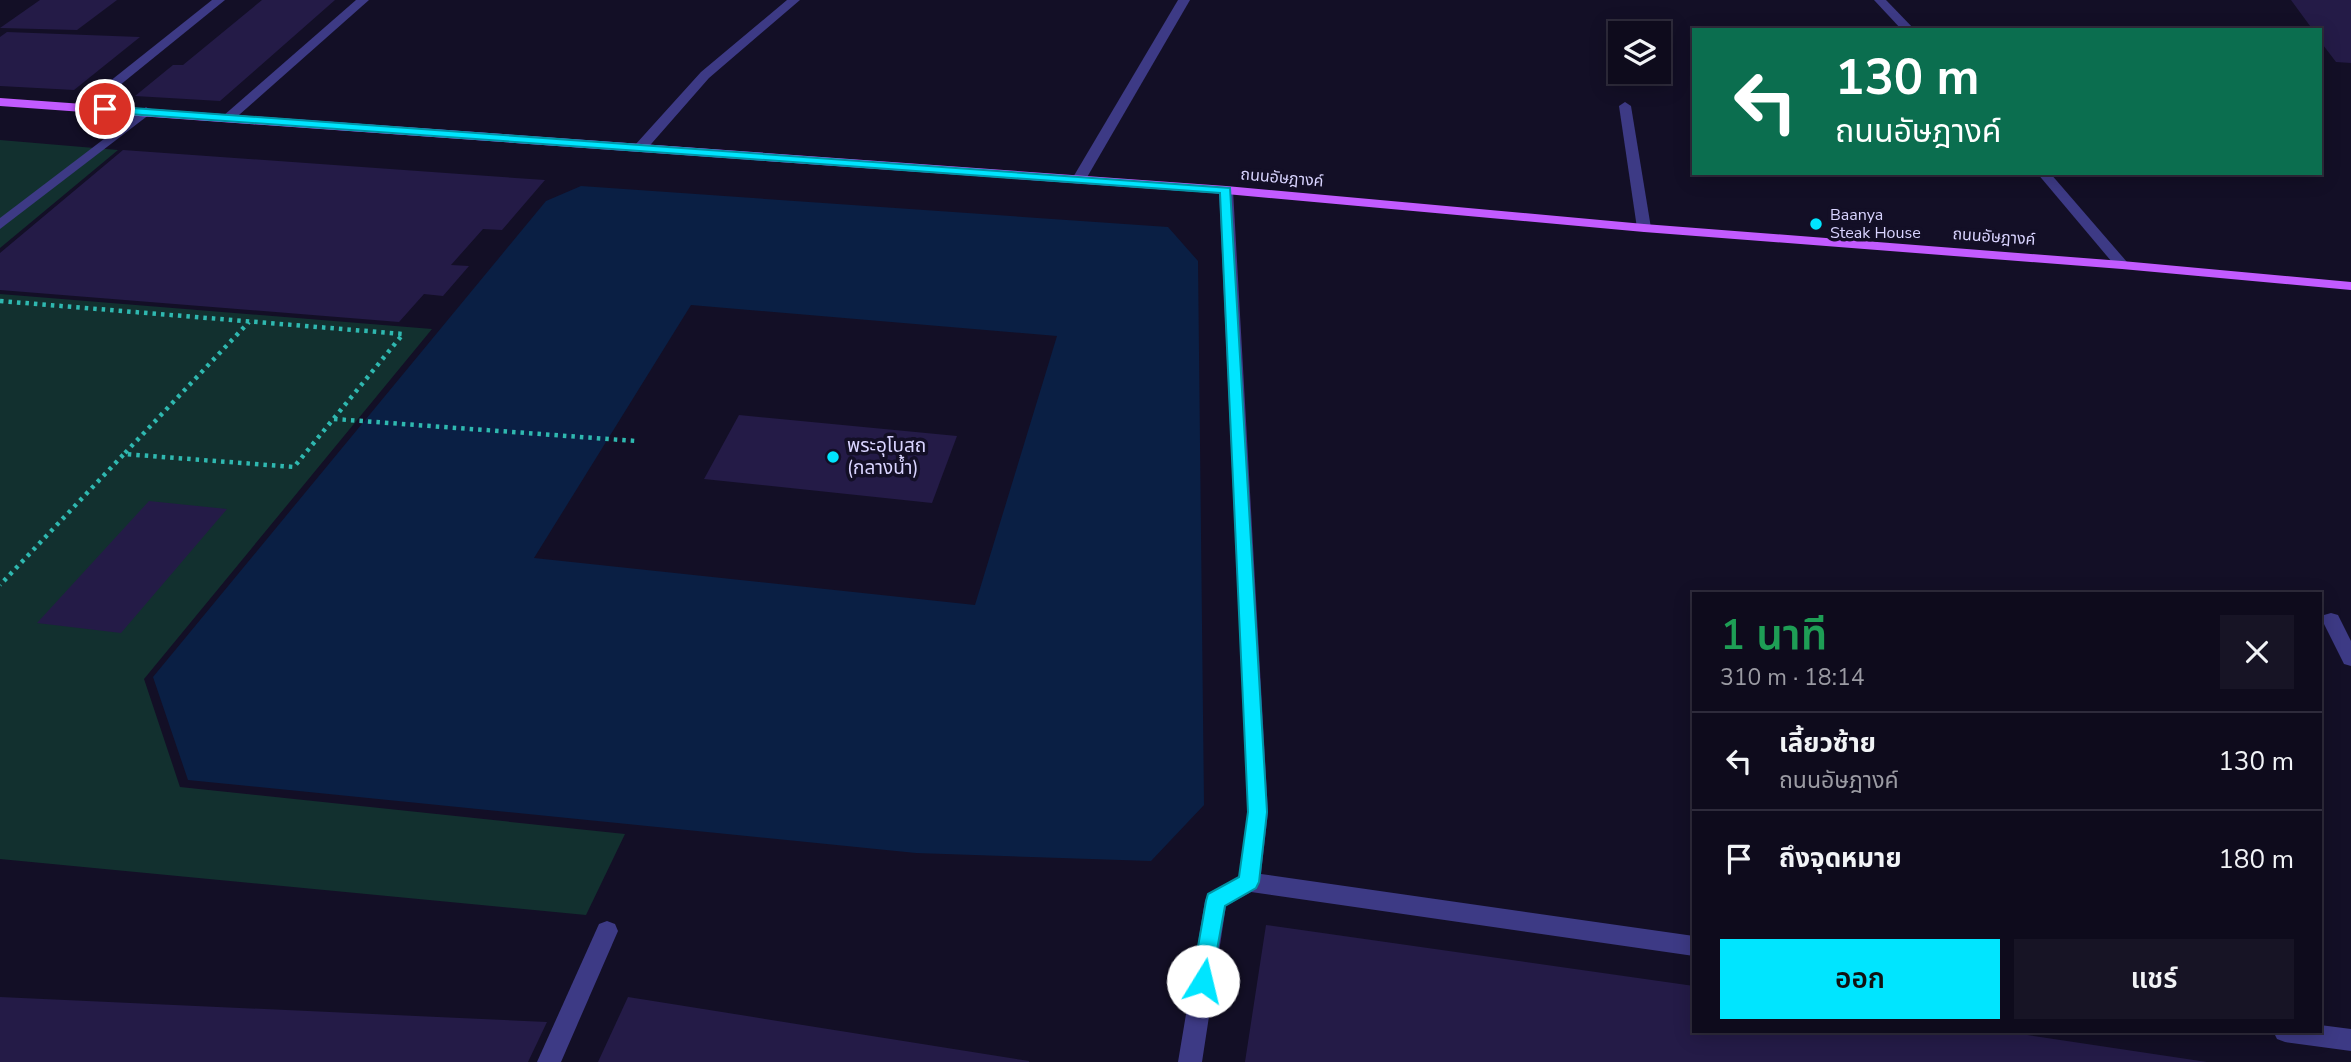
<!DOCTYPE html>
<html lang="th">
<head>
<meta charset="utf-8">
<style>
	body { margin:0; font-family:"Nunito Sans","Noto Sans Thai",sans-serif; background:#171425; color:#f1f3f6; height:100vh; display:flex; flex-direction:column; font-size:26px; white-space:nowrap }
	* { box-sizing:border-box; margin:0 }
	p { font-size:23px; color:#9b9ba3 }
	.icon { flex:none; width:38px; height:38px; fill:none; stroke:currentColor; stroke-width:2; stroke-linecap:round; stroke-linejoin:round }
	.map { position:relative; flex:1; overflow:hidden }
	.sheet { position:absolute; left:1692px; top:592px; width:630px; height:441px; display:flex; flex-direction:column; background:#0e0b1c; border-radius:0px; box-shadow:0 4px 18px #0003,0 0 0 2px #2e2b3b }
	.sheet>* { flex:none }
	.hud { position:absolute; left:1692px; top:28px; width:630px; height:147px; border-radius:0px; box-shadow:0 4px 18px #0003,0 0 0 2px #2e2b3b; background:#0b6e4f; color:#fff; overflow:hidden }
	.buttons { position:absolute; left:1608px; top:21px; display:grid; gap:14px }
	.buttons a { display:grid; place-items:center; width:63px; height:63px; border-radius:0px; background:#0e0b1c; box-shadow:0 4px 18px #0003,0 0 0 2px #2e2b3b; font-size:35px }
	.pin { position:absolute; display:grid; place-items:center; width:60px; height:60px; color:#fff; margin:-30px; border:4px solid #fff; border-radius:50%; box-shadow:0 2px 7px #0007 }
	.me { position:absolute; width:77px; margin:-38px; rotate:9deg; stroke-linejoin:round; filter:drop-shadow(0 0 5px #0008) }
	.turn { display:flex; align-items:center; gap:24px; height:147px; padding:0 28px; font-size:32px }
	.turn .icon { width:91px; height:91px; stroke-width:2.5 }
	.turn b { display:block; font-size:49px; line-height:60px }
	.round { display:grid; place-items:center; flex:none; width:74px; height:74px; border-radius:0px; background:#171425 }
	.summary { display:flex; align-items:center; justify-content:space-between; height:119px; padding:0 28px }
	h1 { font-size:42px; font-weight:600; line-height:52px; color:#1e9e55 }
	.action { display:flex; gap:14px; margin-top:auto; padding:14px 28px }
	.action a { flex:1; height:80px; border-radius:0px; background:#00e5ff; color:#111; font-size:28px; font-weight:600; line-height:80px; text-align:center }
	.action a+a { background:#171425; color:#f1f3f6 }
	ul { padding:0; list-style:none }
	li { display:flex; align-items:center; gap:21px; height:98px; padding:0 28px; border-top:2px solid #2e2b3b }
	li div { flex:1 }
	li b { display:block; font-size:26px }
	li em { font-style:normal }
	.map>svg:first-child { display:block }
	.green { fill:#12302f }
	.water { fill:#0a1f44; fill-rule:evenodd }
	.building { fill:#241b47 }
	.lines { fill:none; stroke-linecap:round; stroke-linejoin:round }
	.path { stroke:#2fb8b0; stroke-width:4.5; stroke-dasharray:3.5 5; stroke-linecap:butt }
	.minor { fill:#3d3a85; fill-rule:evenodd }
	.major { fill:#c25bff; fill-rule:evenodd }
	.route { fill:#00e5ff; stroke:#0095a6; stroke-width:2 }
	.poi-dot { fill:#00e5ff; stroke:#130f26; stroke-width:2.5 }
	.labels { text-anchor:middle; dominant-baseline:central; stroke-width:7; stroke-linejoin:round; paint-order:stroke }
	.far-street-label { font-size:16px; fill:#d9d4ff; stroke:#130f26 }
	.far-poi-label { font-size:16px; fill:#d9d4ff; stroke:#130f26; text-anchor:start }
	.poi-label { font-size:19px; fill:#d9d4ff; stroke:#130f26; text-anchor:start }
</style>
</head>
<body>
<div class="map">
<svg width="2351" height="1062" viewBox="0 0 2351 1062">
	<rect width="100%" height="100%" fill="#130f26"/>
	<g class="green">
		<path d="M0,140L118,150L0,248Z"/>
		<path d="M0,294L432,329L144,679L180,787L625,834L586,915L0,859Z"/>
	</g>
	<path class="water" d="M581,186L1168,227L1198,261L1204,805L1151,861L916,853L188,780L153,677L546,201ZM691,305L1057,336L975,605L534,558Z"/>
	<g class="building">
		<path d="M40,0H117L77,30L0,28Z"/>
		<path d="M262,0H335L220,101L135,96L173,65H183Z"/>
		<path d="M2291,0H2351V63L2336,62L2320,41V30H2313Z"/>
		<path d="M7,32L140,37L74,90L0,86V37Z"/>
		<path d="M123,150L460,174L545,180L502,230L483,229L451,265L469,266L443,296L424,294L399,322L0,290V253Z"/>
		<path d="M739,415L957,436L932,503L704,479Z"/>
		<path d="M149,501L227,509L121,633L37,623Z"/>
		<path d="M1266,925L1694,986V1031H2001L2207,1062H1245Z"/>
		<path d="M0,997L547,1022L528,1062H0Z"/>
		<path d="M628,997L1029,1061V1062H598Z"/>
	</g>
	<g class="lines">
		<g class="path">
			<path d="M0,301L403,334L294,467L124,454L0,585"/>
			<path d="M334,419L636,441"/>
			<path d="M125,453L249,322"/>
		</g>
		<g class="minor">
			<path d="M212,0H225L88,111H80V105Z"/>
			<path d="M356,0H369L231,122H223V116Z"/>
			<path d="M787,0H800L709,78L645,151H635V145L701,72Z"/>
			<path d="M1178,0H1190L1086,179L1084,182H1074L1072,179Z"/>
			<path d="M1874,0H1886L1915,30H1902Z"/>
			<path d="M1625,102L1631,106L1651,228L1644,232L1637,228L1619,106Z"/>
			<path d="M146,107L152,111L150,114L0,229V218Z"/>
			<path d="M2037,173H2050L2127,262V268H2117Z"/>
			<path d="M1226,186L1233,190L1268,812L1261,874L1694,936V956L1251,892L1226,906L1202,1062H1178L1205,901L1208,894L1239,877L1248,812L1219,190Z"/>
			<path d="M2331,613L2338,615L2351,641V666L2344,664L2322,620L2324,615Z"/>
			<path d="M607,921L615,924L618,931L561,1062H537L599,924Z"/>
			<path d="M2320,1025L2351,1029V1051L2285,1042L2277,1039L2273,1031H2320Z"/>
		</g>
		<path class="major" d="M0,98L1226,186L1644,224L2122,261L2351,282V290L2122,269L1644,232L1226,194L0,106Z"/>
	</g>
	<path class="route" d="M105,106L1230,188L1267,812L1259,882L1256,888L1225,906L1210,988L1203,991L1195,988L1192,981L1206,901L1208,894L1239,877L1248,812L1220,193L101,112V107Z"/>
	<g class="poi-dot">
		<circle cx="1816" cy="224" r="7"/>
		<circle cx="833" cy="457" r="7"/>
	</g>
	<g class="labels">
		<g class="far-street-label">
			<text transform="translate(1282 178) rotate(5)">ถนนอัษฎางค์</text>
			<text transform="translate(1994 237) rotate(4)">ถนนอัษฎางค์</text>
		</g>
		<g class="far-poi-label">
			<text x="1830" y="215">Baanya<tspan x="1830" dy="18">Steak House</tspan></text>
		</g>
		<g class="poi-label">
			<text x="847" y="446">พระอุโบสถ<tspan x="847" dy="22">(กลางน้ำ)</tspan></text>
		</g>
	</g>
</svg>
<div class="buttons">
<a><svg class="icon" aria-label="layers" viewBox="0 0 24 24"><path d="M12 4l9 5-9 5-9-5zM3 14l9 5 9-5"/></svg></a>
</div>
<div class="pin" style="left:105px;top:109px;background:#d93025"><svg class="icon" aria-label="arrive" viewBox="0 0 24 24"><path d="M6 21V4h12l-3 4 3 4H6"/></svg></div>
<svg class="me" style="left:1203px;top:981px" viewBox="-20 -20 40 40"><circle r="19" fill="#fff"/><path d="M0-13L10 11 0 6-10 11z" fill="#00e5ff"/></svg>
<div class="hud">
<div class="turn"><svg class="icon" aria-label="left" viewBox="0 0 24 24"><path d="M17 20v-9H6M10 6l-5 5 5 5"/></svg><div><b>130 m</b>ถนนอัษฎางค์</div></div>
</div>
<section class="sheet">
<div class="summary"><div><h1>1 นาที</h1><p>310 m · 18:14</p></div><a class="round"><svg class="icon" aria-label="close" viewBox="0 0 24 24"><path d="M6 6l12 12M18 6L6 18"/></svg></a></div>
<ul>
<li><svg class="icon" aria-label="left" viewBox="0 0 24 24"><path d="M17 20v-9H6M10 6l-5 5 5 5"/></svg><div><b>เลี้ยวซ้าย</b><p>ถนนอัษฎางค์</p></div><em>130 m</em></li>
<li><svg class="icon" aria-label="arrive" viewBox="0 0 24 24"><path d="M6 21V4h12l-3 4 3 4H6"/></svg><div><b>ถึงจุดหมาย</b></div><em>180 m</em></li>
</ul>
<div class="action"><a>ออก</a><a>แชร์</a></div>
</section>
</div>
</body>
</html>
